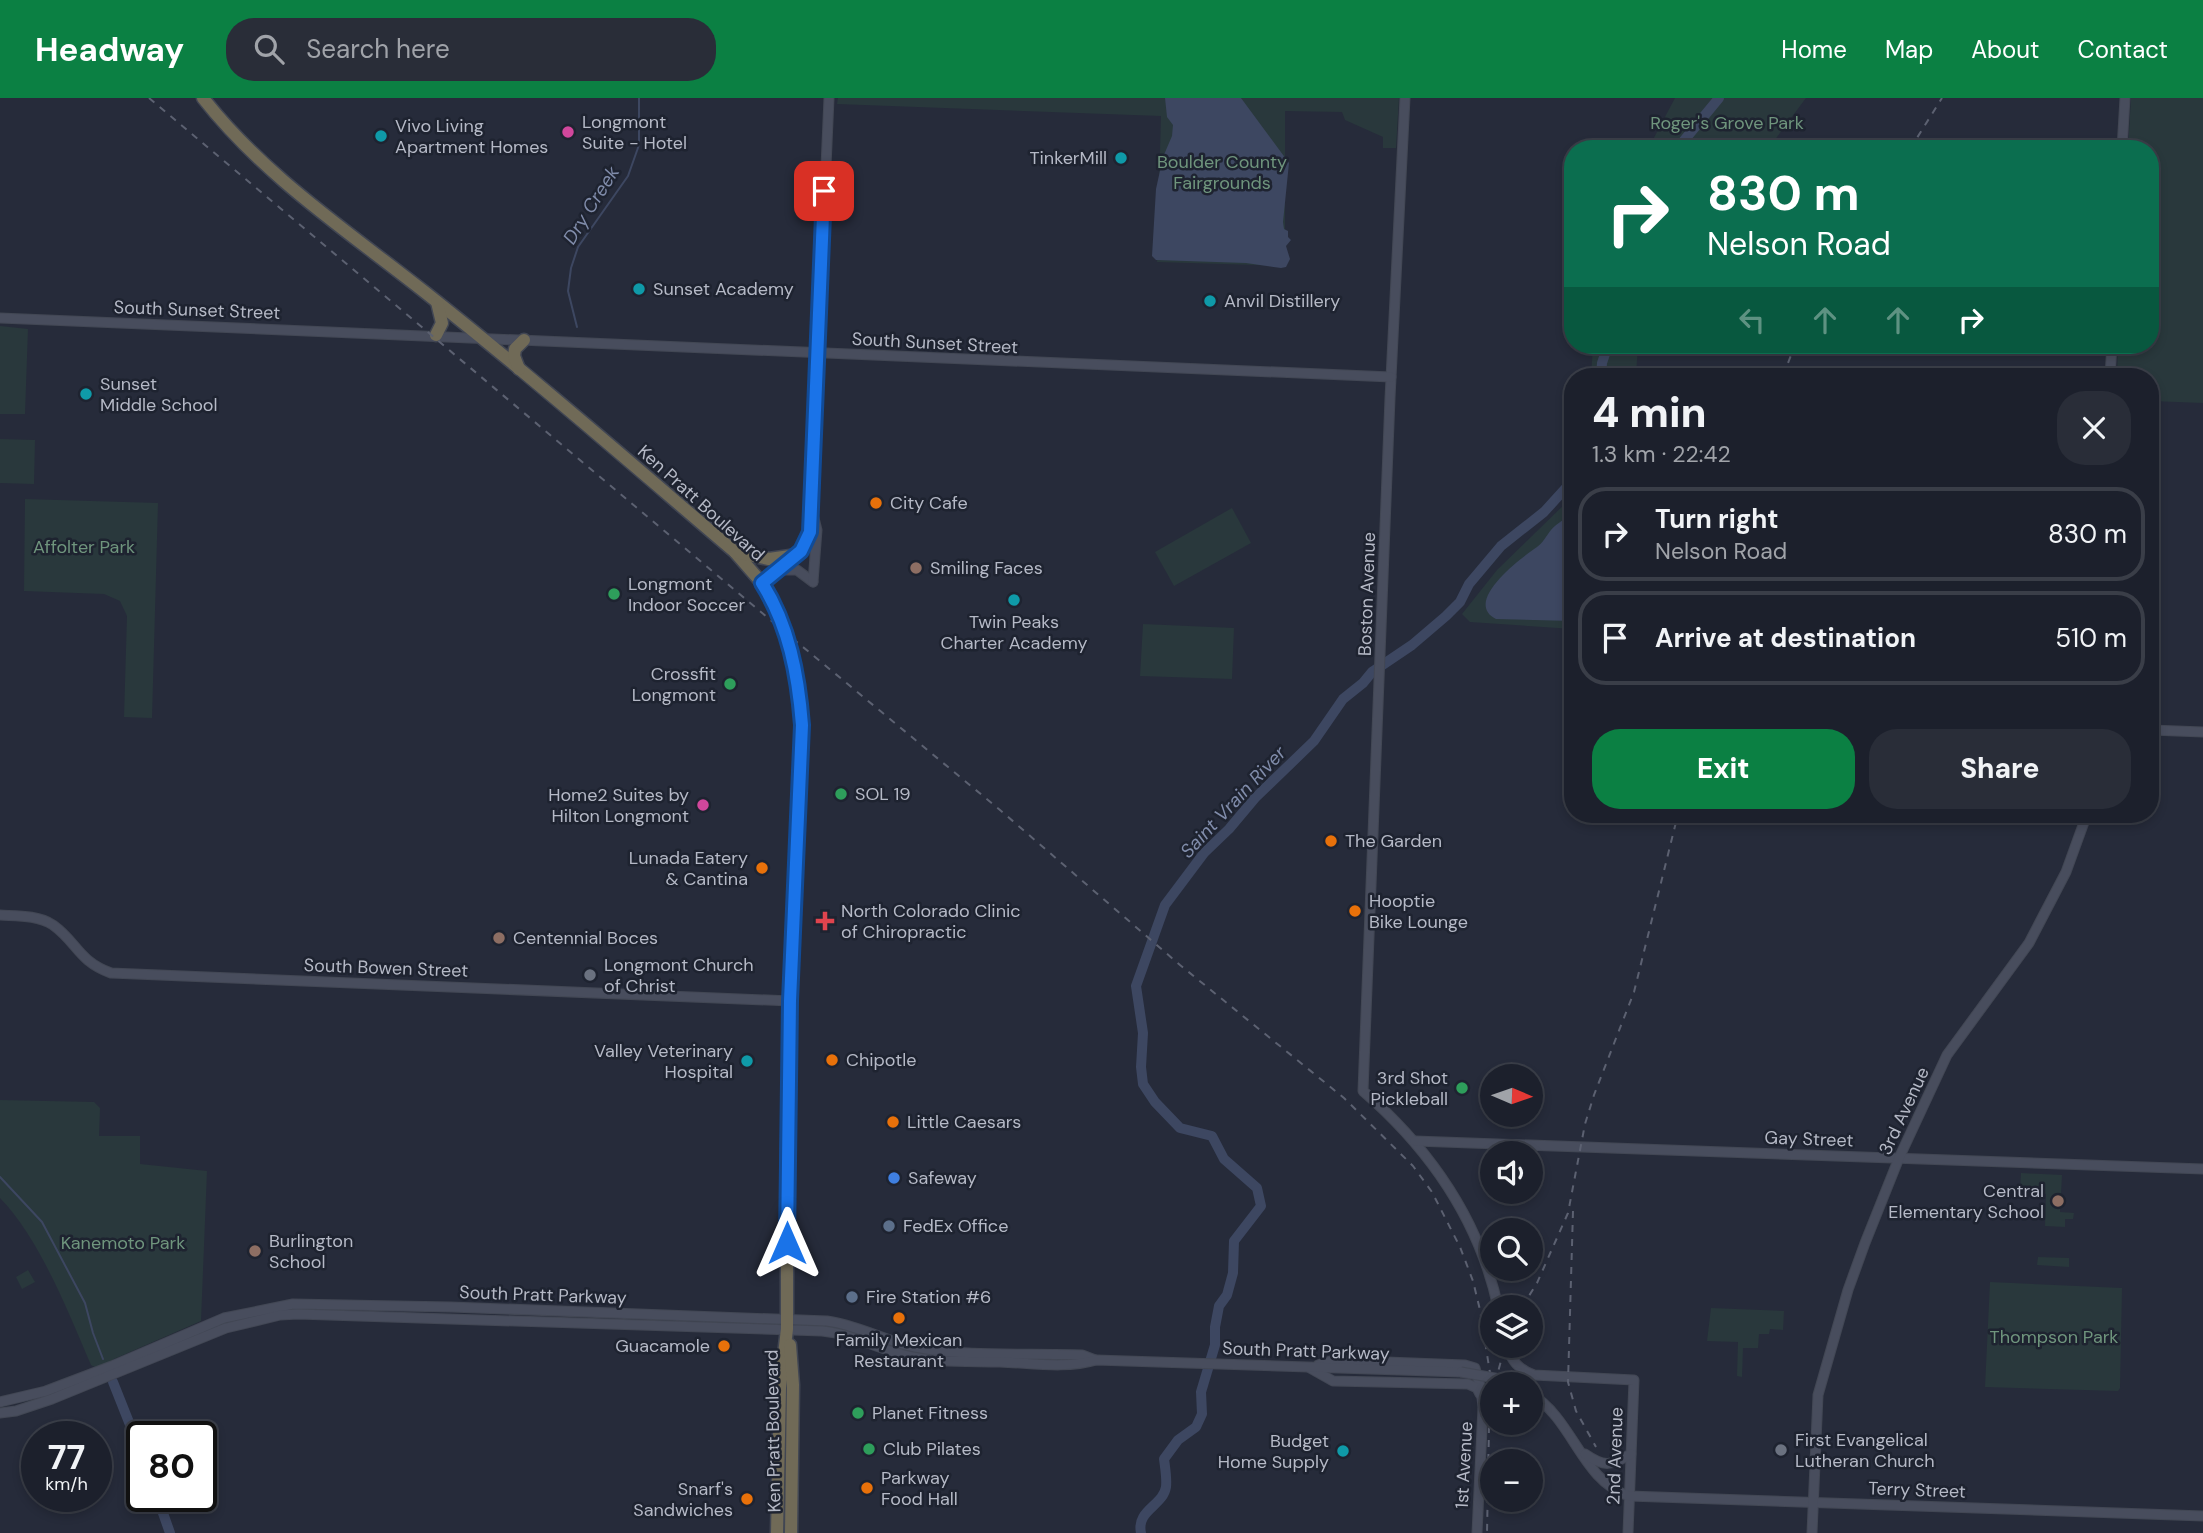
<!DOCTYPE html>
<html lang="en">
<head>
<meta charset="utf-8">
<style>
	body { margin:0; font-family:"DM Sans",sans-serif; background:#292d38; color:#f1f3f6; height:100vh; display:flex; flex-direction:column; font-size:26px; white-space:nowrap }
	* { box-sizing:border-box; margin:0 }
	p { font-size:23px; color:#a0a3a9 }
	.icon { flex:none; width:38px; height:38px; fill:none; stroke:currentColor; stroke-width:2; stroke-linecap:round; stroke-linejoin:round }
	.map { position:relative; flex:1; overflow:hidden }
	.panel { position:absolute; left:1564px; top:270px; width:595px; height:455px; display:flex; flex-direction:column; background:#1c202c; border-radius:28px; box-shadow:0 4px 10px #0003,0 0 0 2px #3a3e48 }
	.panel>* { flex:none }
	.hud { position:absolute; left:1564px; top:42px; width:595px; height:214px; border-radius:28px; box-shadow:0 4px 10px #0003,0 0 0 2px #3a3e48; background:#0b6e4f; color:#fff; overflow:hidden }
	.needle { width:46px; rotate:92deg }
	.controls { position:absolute; left:1480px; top:966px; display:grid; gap:14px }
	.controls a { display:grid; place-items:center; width:63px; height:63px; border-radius:50%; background:#1c202c; box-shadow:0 4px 10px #0003,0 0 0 2px #3a3e48; font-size:35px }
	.speed { position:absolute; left:21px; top:1323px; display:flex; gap:14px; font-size:35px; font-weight:700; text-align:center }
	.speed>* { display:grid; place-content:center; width:91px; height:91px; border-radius:50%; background:#1c202c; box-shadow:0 4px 10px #0003,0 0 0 2px #3a3e48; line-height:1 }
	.speed small { font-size:18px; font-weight:400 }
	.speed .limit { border:4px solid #111; border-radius:10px; background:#fff; color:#111 }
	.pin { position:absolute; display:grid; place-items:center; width:60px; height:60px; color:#fff; margin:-30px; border-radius:14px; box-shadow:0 4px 10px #0006 }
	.me { position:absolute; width:77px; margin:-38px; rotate:0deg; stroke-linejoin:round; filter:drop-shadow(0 0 5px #0008) }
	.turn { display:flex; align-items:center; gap:24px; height:147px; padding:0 28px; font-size:32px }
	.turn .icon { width:91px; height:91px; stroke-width:2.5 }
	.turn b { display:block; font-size:49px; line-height:60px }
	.lanes { display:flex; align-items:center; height:66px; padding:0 28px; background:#0003; justify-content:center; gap:35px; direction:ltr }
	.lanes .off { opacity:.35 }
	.round { display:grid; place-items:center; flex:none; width:74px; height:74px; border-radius:28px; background:#292d38 }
	.overview { display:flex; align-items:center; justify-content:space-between; height:119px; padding:0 28px }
	h1 { font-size:42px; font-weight:800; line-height:52px }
	.primary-button { display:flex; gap:14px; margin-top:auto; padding:14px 28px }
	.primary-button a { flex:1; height:80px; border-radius:28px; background:#0b8043; color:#fff; font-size:28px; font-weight:800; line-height:80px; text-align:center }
	.primary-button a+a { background:#292d38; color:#f1f3f6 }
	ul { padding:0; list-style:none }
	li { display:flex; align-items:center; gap:21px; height:94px; margin:0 14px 10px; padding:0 14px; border:4px solid #3a3e48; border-radius:28px }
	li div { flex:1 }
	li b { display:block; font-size:26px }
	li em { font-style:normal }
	header { display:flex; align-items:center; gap:42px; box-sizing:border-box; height:98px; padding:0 35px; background:#0b8043; color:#fff }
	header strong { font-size:33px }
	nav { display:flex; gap:38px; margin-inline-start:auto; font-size:24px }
	.search { width:490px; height:63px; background:#292d38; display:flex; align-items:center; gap:18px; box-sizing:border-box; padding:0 24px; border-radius:28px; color:#a0a3a9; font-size:26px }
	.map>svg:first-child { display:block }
	.green { fill:#29383c }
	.water { fill:#3d4761 }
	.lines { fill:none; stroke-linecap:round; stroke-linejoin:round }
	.stream { stroke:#3d4761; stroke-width:2 }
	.river { stroke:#3d4761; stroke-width:10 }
	.secondary-casing { stroke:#424754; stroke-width:11 }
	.highway-casing { stroke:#414653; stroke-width:15 }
	.secondary { stroke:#484d5d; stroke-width:9 }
	.highway { stroke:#706a57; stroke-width:12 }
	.rail { stroke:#5c6171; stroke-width:2; stroke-dasharray:7 7; stroke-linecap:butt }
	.secondary-bridge-casing { stroke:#424754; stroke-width:11; stroke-linecap:butt }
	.secondary-bridge { stroke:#484d5d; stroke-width:9 }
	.route-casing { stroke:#114b97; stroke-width:18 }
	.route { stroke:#1a73e8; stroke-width:12 }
	.hotel-dot { fill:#d1479c; stroke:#1e2330; stroke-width:2.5 }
	.culture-dot { fill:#0f9aa8; stroke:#1e2330; stroke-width:2.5 }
	.food-dot { fill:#e8710a; stroke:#1e2330; stroke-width:2.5 }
	.education-dot { fill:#8d6e63; stroke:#1e2330; stroke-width:2.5 }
	.leisure-dot { fill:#2e9e5b; stroke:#1e2330; stroke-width:2.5 }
	.health-dot { fill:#e0444e; stroke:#1e2330; stroke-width:2.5 }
	.worship-dot { fill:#6b7280; stroke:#1e2330; stroke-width:2.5 }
	.shop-dot { fill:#3f7fe0; stroke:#1e2330; stroke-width:2.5 }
	.service-dot { fill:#5c6f8a; stroke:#1e2330; stroke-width:2.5 }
	.labels { text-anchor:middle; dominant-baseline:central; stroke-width:5; stroke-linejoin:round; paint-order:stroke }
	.poi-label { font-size:18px; fill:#b5b9c6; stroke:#1e2330; text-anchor:start }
	.park-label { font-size:18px; fill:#6f957d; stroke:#1e2330 }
	.street-label { font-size:18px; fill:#b5b9c6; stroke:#1e2330 }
	.water-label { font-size:19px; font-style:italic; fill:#808caa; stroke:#1e2330 }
</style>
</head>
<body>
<header>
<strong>Headway</strong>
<div class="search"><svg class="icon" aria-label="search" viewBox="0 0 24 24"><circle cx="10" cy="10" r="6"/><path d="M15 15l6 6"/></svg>Search here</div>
<nav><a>Home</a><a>Map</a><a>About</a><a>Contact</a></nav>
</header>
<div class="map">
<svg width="2203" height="1435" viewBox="0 0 2203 1435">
	<rect width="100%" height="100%" fill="#262b3a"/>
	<g class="green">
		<path d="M838,0H1399L1396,50H1383V39L1345,22L1342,14L1285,13V168L1157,164L1161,18L837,6Z"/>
		<path d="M1675,0H1806L1768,51H1648Z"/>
		<path d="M2131,0H2203V305L2151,303V278H2117L2118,247H2151V51H2128Z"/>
		<path d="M0,228L28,231L25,316H0Z"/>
		<path d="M1593,247H1638L1636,278H1591Z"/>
		<path d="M0,341L35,342L34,386L0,385Z"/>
		<path d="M1573,398V531L1470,524L1462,516L1497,472Z"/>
		<path d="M25,401L158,405L152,620L124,619L127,518L120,503L104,496L24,493Z"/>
		<path d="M1232,410L1251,445L1174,488L1155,454Z"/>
		<path d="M1143,526L1234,530L1232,581L1140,578Z"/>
		<path d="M0,1002L94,1004L100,1010L99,1038H140V1066L207,1073L201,1223L114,1261C109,1267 98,1272 91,1267C68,1214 40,1141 0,1100Z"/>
		<path d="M2021,1075L2062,1077L2060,1114L2074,1115L2073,1121H2065V1129L2045,1128L2046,1096L2020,1092Z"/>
		<path d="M2038,1159L2069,1160V1169L2037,1167Z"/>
		<path d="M28,1172L35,1184L22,1191L16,1179Z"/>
		<path d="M1990,1184L2122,1190L2120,1290L2118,1293L1985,1289Z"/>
		<path d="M1711,1210L1784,1213L1783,1232L1770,1231L1769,1236H1759L1758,1250H1743L1742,1279L1737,1278L1738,1244L1707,1243Z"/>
	</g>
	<g class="water">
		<path d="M1165,0H1241L1289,65L1283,124L1284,131L1288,133V139L1291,142L1286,148L1290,161L1286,169L1281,170L1246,165L1156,162L1152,158L1156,91L1163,59L1172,38L1173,27L1167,19Z"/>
		<path d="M1573,416V523L1496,521C1462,504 1521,460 1537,449C1543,445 1546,438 1551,432C1557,425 1565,421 1573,416Z"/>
	</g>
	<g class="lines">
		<g class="stream">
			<path d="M577,229L568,193L571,170L578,149L628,78L639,47V0"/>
			<path d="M0,1079L42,1124L85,1205L93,1235L103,1261"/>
		</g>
		<g class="river">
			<path d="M1677,51L1719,0"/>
			<path d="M1601,278L1602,265L1608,247"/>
			<path d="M113,1284L142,1357"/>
			<path d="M157,1398L170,1435"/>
			<path d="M1141,1435C1136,1412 1163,1408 1166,1389C1167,1380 1165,1369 1164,1361L1178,1342L1196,1329L1202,1316L1201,1294L1215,1247V1229L1219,1208L1227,1197L1233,1175L1234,1143L1261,1108L1257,1090L1224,1061L1212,1038L1180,1030L1155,1004L1143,986L1141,969L1143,935L1136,888L1165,807L1204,755L1229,731L1255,700L1314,643L1343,601L1363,585L1372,574L1412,547L1446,518L1460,504L1469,486L1501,448L1544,414L1573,382"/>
		</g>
		<defs>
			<g id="secondary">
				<path d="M1405,0L1390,300L1363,993C1430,1051 1479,1121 1498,1209"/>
				<path d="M2122,51L2125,0"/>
				<path d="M0,220L1391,279"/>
				<path d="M2110,278L2112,247"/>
				<path d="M779,472H797L813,484"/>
				<path d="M813,484L817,432L814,420"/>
				<path d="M762,485L801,453L810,434L829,0"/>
				<path d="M2151,632L2203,634"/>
				<path d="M0,817C17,818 38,817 53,827C77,844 78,863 111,875L790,903"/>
				<path d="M1415,1043L2203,1071"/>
				<path d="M1506,1248C1512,1263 1519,1272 1534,1277L1634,1282L1628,1435"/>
				<path d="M1318,1267L1334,1262L1465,1267L1475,1270L1481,1291L1483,1309L1477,1435"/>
				<path d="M1310,1270L1333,1283L1468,1286L1477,1290L1480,1296"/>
				<path d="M1531,1296C1574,1322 1581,1382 1629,1398L2203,1418"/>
				<path d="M0,1304L46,1293L112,1268L224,1220L293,1206L451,1209L827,1223C858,1227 884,1243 915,1249C965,1259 1030,1255 1082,1257L1095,1262"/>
				<path d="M0,1315L16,1313L52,1301L226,1230L280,1217L298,1216L822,1233C852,1236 876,1250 904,1257C935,1265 968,1263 1000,1264C1031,1265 1066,1271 1096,1262L1461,1274"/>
				<path d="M1585,1356C1605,1370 1611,1367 1631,1356"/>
				<path d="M1812,1435L1818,1297L1848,1192L1865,1145L1899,1060L1947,957L2029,845L2066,774L2087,716"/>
			</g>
			<g id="highway">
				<path d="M203,0C264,78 349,134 426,195C531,278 633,367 735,454L762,485L783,527L794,566L802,627L790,903L787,1059V1231L780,1290L777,1435"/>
				<path d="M436,237L442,225L437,204"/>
				<path d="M519,271L514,258L515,251L524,242"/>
				<path d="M735,454L769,461L797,457"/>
				<path d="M790,1247L793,1287L791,1435"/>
			</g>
		</defs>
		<use href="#secondary" class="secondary-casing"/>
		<use href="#highway" class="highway-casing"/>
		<use href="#secondary" class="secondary"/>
		<use href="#highway" class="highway"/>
		<g class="rail">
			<path d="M149,0L786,535L1000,712L1180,867L1344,1000L1413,1068L1432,1094L1460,1149L1473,1183L1480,1212L1490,1275L1487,1435"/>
			<path d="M1910,51L1942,0"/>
			<path d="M1783,278L1795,247"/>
			<path d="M1573,1113L1568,1284L1576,1313L1596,1349"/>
			<path d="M1522,1209L1537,1185L1568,1115L1585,1026L1594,997L1634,894L1678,716"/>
			<path d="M1495,1285L1505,1248"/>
		</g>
		<defs>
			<path id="secondary-bridge" d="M1461,1274L1500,1281L1513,1286"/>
		</defs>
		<use href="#secondary-bridge" class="secondary-bridge-casing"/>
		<use href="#secondary-bridge" class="secondary-bridge"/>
	</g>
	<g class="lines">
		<defs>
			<path id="route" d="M787,1145L790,903L802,627C798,576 789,528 762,485L801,453L810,434L824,93"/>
		</defs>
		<use href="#route" class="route-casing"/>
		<use href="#route" class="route"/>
	</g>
	<g class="hotel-dot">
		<circle cx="568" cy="34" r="7"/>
		<circle cx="703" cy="707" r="7"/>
	</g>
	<g class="culture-dot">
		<circle cx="381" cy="38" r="7"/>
		<circle cx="1121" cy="60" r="7"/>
		<circle cx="639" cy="191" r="7"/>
		<circle cx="1210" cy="203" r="7"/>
		<circle cx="86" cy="296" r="7"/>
		<circle cx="1014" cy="502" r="7"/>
		<circle cx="747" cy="963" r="7"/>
		<circle cx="1343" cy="1353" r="7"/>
	</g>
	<g class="food-dot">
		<circle cx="876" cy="405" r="7"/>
		<circle cx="1331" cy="743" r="7"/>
		<circle cx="762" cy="770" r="7"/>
		<circle cx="1355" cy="813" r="7"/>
		<circle cx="832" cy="962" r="7"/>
		<circle cx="893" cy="1024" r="7"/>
		<circle cx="899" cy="1220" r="7"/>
		<circle cx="724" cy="1248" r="7"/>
		<circle cx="867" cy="1390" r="7"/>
		<circle cx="747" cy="1401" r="7"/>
	</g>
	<g class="education-dot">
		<circle cx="916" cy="470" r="7"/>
		<circle cx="499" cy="840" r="7"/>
		<circle cx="2058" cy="1103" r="7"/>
		<circle cx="255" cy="1153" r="7"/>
	</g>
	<g class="leisure-dot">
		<circle cx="614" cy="496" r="7"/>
		<circle cx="730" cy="586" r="7"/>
		<circle cx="841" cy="696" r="7"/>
		<circle cx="1462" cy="990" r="7"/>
		<circle cx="858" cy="1315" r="7"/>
		<circle cx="869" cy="1351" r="7"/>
	</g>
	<path class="health-dot" d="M821.5 812.5h7v7h7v7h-7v7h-7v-7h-7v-7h7z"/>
	<g class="worship-dot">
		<circle cx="590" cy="877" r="7"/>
		<circle cx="1781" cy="1352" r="7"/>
	</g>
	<circle class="shop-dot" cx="894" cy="1080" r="7"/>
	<g class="service-dot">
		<circle cx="889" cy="1128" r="7"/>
		<circle cx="852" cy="1199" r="7"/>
	</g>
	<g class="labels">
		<g class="poi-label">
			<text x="582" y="24">Longmont<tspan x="582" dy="21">Suite - Hotel</tspan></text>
			<text x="395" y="28">Vivo Living<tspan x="395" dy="21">Apartment Homes</tspan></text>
			<text x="1107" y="60" text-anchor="end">TinkerMill</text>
			<text x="653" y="191">Sunset Academy</text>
			<text x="1224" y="203">Anvil Distillery</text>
			<text x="100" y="286">Sunset<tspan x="100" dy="21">Middle School</tspan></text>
			<text x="890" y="405">City Cafe</text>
			<text x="930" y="470">Smiling Faces</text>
			<text x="628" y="486">Longmont<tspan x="628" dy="21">Indoor Soccer</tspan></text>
			<text x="1014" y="524" text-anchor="middle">Twin Peaks<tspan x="1014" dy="21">Charter Academy</tspan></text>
			<text x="716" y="576" text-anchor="end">Crossfit<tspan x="716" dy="21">Longmont</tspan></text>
			<text x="855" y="696">SOL 19</text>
			<text x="689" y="697" text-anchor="end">Home2 Suites by<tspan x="689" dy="21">Hilton Longmont</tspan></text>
			<text x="1345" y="743">The Garden</text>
			<text x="748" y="760" text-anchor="end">Lunada Eatery<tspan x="748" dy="21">&amp; Cantina</tspan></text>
			<text x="1369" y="803">Hooptie<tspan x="1369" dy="21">Bike Lounge</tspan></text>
			<text x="841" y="813">North Colorado Clinic<tspan x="841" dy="21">of Chiropractic</tspan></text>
			<text x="513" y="840">Centennial Boces</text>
			<text x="604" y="867">Longmont Church<tspan x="604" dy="21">of Christ</tspan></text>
			<text x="733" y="953" text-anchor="end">Valley Veterinary<tspan x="733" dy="21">Hospital</tspan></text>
			<text x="846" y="962">Chipotle</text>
			<text x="1448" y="980" text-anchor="end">3rd Shot<tspan x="1448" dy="21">Pickleball</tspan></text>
			<text x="907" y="1024">Little Caesars</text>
			<text x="908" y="1080">Safeway</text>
			<text x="2044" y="1093" text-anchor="end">Central<tspan x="2044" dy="21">Elementary School</tspan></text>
			<text x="903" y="1128">FedEx Office</text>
			<text x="269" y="1143">Burlington<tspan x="269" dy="21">School</tspan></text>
			<text x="866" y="1199">Fire Station #6</text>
			<text x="899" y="1242" text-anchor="middle">Family Mexican<tspan x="899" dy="21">Restaurant</tspan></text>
			<text x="710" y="1248" text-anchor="end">Guacamole</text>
			<text x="872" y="1315">Planet Fitness</text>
			<text x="1795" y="1342">First Evangelical<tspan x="1795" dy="21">Lutheran Church</tspan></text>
			<text x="1329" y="1343" text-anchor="end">Budget<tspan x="1329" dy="21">Home Supply</tspan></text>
			<text x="883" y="1351">Club Pilates</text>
			<text x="881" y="1380">Parkway<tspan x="881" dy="21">Food Hall</tspan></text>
			<text x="733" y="1391" text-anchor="end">Snarf's<tspan x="733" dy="21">Sandwiches</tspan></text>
		</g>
		<g class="park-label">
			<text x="1727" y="25">Roger's Grove Park</text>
			<text x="1222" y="64">Boulder County<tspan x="1222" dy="21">Fairgrounds</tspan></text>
			<text x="84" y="449">Affolter Park</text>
			<text x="123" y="1145">Kanemoto Park</text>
			<text x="2054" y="1239">Thompson Park</text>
		</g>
		<g class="street-label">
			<text transform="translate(197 212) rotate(2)">South Sunset Street</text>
			<text transform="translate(935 245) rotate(3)">South Sunset Street</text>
			<text transform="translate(701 405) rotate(42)">Ken Pratt Boulevard</text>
			<text transform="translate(1367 496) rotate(-88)">Boston Avenue</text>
			<text transform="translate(386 870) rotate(2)">South Bowen Street</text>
			<text transform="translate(1904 1013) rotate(-65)">3rd Avenue</text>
			<text transform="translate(1809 1041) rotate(2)">Gay Street</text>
			<text transform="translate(543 1197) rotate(2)">South Pratt Parkway</text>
			<text transform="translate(1306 1253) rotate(2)">South Pratt Parkway</text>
			<text transform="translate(773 1333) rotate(-91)">Ken Pratt Boulevard</text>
			<text transform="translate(1615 1358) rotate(-88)">2nd Avenue</text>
			<text transform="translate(1464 1367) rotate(-87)">1st Avenue</text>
			<text transform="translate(1917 1392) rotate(2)">Terry Street</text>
		</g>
		<g class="water-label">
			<text transform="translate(591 107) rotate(-58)">Dry Creek</text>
			<text transform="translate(1233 704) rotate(-47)">Saint Vrain River</text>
		</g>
	</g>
</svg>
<div class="controls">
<a><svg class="needle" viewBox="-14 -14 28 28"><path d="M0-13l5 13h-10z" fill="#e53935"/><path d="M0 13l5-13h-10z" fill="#a0a3a9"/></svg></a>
<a><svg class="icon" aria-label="sound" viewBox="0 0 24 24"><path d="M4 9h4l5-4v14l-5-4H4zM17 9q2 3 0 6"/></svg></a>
<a><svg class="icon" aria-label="search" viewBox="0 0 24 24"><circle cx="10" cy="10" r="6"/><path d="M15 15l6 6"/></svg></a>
<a><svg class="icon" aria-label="layers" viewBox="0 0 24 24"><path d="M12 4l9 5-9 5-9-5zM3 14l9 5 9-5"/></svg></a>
<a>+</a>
<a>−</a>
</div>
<div class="speed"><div>77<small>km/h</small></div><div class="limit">80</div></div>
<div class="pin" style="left:824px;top:93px;background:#d93025"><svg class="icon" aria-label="arrive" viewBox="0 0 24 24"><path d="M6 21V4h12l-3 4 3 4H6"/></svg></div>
<svg class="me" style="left:787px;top:1145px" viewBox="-20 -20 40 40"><path d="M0-17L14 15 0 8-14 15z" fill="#1a73e8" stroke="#fff" stroke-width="4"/></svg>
<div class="hud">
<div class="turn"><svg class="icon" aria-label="right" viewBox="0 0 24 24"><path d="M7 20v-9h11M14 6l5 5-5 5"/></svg><div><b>830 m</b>Nelson Road</div></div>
<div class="lanes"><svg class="icon off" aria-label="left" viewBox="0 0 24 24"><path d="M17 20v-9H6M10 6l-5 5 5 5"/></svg><svg class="icon off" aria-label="ahead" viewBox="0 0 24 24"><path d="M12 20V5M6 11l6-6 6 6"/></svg><svg class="icon off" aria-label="ahead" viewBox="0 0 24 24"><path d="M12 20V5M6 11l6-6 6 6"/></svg><svg class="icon" aria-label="right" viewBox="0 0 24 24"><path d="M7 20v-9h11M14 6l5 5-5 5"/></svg></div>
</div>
<section class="panel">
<div class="overview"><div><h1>4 min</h1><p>1.3 km · 22:42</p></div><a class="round"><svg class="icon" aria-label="close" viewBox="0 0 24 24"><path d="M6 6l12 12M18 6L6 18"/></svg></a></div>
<ul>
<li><svg class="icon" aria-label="right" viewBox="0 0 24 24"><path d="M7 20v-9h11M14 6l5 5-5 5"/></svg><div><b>Turn right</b><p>Nelson Road</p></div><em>830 m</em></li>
<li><svg class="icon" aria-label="arrive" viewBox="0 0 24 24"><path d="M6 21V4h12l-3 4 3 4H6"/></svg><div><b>Arrive at destination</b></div><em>510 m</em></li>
</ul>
<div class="primary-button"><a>Exit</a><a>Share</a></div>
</section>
</div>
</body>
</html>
